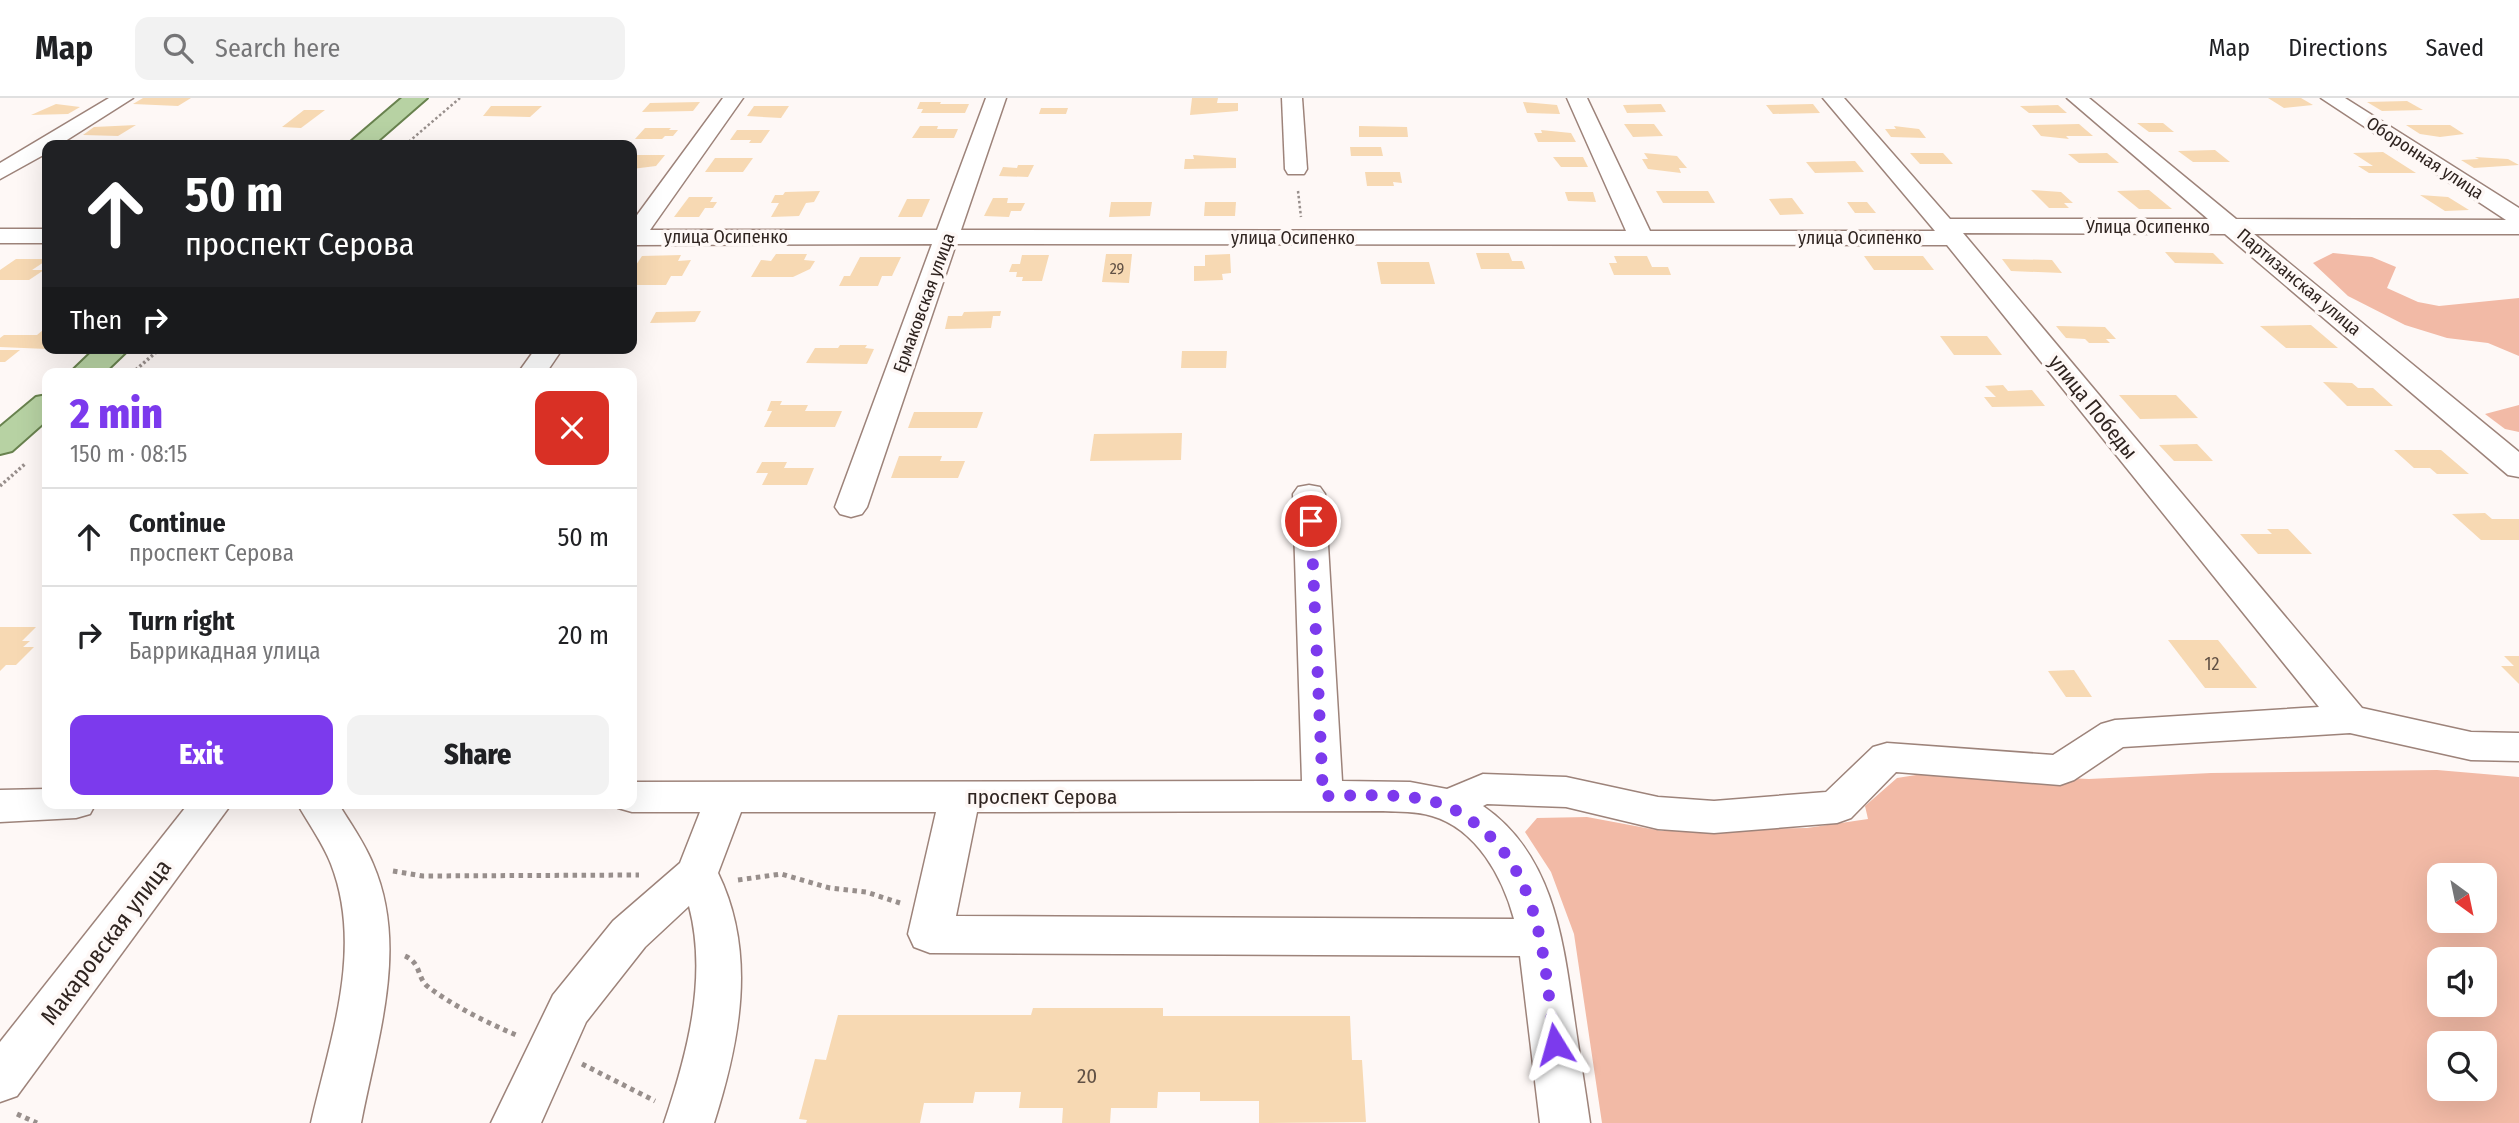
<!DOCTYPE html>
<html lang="en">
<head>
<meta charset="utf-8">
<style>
	body { margin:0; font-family:"Fira Sans Condensed",sans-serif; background:#f2f2f2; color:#202124; height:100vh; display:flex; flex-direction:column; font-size:26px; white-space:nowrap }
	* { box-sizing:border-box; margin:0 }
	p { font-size:23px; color:#757577 }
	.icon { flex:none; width:38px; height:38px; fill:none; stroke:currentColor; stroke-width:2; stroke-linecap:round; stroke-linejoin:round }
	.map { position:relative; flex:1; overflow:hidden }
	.sheet { position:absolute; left:42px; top:270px; width:595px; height:441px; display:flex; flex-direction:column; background:#fff; border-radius:14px; box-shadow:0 7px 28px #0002 }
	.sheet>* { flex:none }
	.banner { position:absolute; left:42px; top:42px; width:595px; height:214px; border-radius:14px; box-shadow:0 7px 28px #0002; background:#202124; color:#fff; overflow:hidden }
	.needle { width:46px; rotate:147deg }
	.fabs { position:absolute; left:2427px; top:765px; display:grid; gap:14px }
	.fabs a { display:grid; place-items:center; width:70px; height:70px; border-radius:14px; background:#fff; box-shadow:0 7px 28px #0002; font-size:35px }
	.pin { position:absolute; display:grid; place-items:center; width:60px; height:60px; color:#fff; margin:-30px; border:4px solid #fff; border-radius:50%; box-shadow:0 2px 7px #0007 }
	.me { position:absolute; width:77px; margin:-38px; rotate:352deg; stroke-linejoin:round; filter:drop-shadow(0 0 5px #0008) }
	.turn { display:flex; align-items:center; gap:24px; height:147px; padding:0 28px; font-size:32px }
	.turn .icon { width:91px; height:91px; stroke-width:2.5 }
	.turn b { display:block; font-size:49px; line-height:60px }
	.then { display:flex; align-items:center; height:66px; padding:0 28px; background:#0003; gap:14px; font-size:26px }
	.round { display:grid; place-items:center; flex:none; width:74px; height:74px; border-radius:14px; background:#f2f2f2 }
	.summary { display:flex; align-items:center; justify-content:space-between; height:119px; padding:0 28px }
	h1 { font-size:42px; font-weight:800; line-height:52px; color:#7c3aed }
	.button { display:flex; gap:14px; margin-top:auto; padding:14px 28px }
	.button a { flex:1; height:80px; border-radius:14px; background:#7c3aed; color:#fff; font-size:28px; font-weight:800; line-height:80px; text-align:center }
	.button a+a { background:#f2f2f2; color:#202124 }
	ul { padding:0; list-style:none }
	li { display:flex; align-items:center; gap:21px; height:98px; padding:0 28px; border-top:2px solid #e0e0e0 }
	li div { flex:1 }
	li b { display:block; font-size:26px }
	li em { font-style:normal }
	header { display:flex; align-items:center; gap:42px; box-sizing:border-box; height:98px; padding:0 35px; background:#fff; border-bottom:2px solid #e0e0e0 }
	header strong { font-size:33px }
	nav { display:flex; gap:38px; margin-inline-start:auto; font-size:24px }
	.search { width:490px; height:63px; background:#f2f2f2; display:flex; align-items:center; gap:18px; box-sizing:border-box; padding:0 24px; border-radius:14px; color:#757577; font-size:26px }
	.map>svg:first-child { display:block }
	.green { fill:#f2baa6; fill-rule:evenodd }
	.building { fill:#f7d9b3 }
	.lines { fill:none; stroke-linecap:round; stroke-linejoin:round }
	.minor-casing { stroke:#9d837a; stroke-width:3 }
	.major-casing { stroke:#68824e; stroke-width:4 }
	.path-far2 { stroke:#988f8c; stroke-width:2.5; stroke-dasharray:2.5 2.5; stroke-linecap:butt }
	.path-far1 { stroke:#988f8c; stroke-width:3.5; stroke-dasharray:2.5 2.5; stroke-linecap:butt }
	.path { stroke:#988f8c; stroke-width:5; stroke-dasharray:4.5 4.5; stroke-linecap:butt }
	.minor { fill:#fff; fill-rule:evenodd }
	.major { fill:#b7d2a3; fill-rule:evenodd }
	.route { stroke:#7c3aed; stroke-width:12; stroke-dasharray:0 21.6 }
	.labels { text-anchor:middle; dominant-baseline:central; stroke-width:7; stroke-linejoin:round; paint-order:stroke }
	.far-number-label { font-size:16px; fill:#615145 }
	.far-street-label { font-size:18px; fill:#2f2420; stroke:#fef8f6 }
	.number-label { font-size:18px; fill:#615145 }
	.street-label { font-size:21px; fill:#2f2420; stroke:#fef8f6 }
	.near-number-label { font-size:21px; fill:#615145 }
	.near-street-label { font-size:24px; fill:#2f2420; stroke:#fef8f6 }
</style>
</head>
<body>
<header>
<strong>Map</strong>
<div class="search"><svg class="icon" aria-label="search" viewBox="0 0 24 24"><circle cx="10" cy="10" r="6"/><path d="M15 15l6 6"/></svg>Search here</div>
<nav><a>Map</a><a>Directions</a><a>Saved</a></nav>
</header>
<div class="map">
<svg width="2519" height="1025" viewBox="0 0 2519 1025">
	<rect width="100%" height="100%" fill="#fef8f6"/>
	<g class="green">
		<path d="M2333,155L2372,159L2396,169L2387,190L2418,204L2439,208L2519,200V258L2488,245L2447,240L2405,227L2348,198L2313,165Z"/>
		<path d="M2519,307V334L2505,331L2485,316Z"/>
		<path d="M2437,672L2519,679V1025H1602L1574,836L1551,774L1525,734L1537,720L1587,719L1662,733L1807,730L1868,721L1865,708L1897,680L1935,674L2089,681L2211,675ZM2440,777H2485V822H2440ZM2440,861H2485V906H2440ZM2440,945H2485V990H2440Z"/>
	</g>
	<g class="building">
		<path d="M143,0H191L178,8L133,6Z"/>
		<path d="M1192,0H1218L1217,5H1238V13L1190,17Z"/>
		<path d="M2268,0H2301L2313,7L2284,10Z"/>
		<path d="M2407,3L2423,12L2382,13L2367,4Z"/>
		<path d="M700,4L693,13L642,14L650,5Z"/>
		<path d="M920,4H941L940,6H969L965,15H921L923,11H917Z"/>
		<path d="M1523,4L1557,7L1560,16L1527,15Z"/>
		<path d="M56,6L80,9L68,16L31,17Z"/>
		<path d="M1661,6L1666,14L1627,15L1623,7Z"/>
		<path d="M1813,6L1820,15L1773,16L1766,7Z"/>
		<path d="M2058,7L2067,15H2029L2020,8Z"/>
		<path d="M491,8H542L530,19L483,18Z"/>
		<path d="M754,8H789L781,20L747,18Z"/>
		<path d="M1041,10H1068L1066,16H1039Z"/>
		<path d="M304,12H325L301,30L282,29Z"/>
		<path d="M2137,25H2163L2174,34H2149Z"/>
		<path d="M1624,26H1654L1663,38L1633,39Z"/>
		<path d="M2079,26L2093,38H2066L2069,41L2041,38L2032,27Z"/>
		<path d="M136,27L118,38L83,37L94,29Z"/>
		<path d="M2406,27H2450L2464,36L2440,39L2420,36Z"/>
		<path d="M920,28H938L937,31H958L954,40H912Z"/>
		<path d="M1359,28L1407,29L1408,39H1359Z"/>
		<path d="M1894,28L1919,31L1926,40L1891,39L1885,31H1896Z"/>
		<path d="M645,30H671L669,32H678L673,38H665L662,41H635Z"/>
		<path d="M737,32H770L761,45H749L751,42H730Z"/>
		<path d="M1541,32L1571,35L1576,44H1538L1534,35H1542Z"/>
		<path d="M1350,49H1381L1383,58H1351Z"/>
		<path d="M2215,52L2230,64H2193L2178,53Z"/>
		<path d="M2383,54L2416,75H2369L2358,68H2373L2353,55Z"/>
		<path d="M1644,55L1677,58L1687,70H1679L1681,75L1648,71L1642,61H1648Z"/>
		<path d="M1910,55H1943L1953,66H1920Z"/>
		<path d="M2107,55L2119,65H2079L2068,56Z"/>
		<path d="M632,57H665L656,68L632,71Z"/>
		<path d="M1193,57L1236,60V70L1184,71L1185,61H1194Z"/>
		<path d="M1553,59H1583L1588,69H1561Z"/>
		<path d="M2475,59L2508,61L2519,67L2474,70L2461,62L2479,61Z"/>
		<path d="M715,60H753L743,74H705Z"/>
		<path d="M1855,63L1864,74L1815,75L1806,64Z"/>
		<path d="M1018,67H1034L1028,79L999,78L1003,69L1017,70Z"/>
		<path d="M1365,74H1400L1402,85L1393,84L1394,88H1367Z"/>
		<path d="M2031,92L2061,94L2073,105H2064L2069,110H2049Z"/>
		<path d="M2149,92L2172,111H2139L2117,93Z"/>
		<path d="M820,93L814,104L806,105L799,118L771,119L779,105H771L775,97H783L785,94Z"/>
		<path d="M1656,93H1708L1715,105H1663Z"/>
		<path d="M1565,94H1593L1596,104L1568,103Z"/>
		<path d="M2420,97L2448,99L2469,112L2445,113Z"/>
		<path d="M689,99H713L710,104H717L713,110H705L699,119H674Z"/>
		<path d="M993,100H1008L1007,105H1025L1021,113H1011L1009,119L984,118Z"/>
		<path d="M1792,100L1804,116L1780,117L1769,101Z"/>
		<path d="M907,101H930L922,119H898Z"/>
		<path d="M1111,104H1152L1150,118L1109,119Z"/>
		<path d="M1205,104H1236L1235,118H1204Z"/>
		<path d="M1847,104H1867L1876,115H1855Z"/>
		<path d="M2165,154L2213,155L2224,166L2175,165Z"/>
		<path d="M1476,155H1509L1512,163H1522L1525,171H1481Z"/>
		<path d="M776,156H807L804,162L815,163L810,171L793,179H751L761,162L771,163Z"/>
		<path d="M1106,156H1132L1129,185L1102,184Z"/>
		<path d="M1230,156L1231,175L1222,176L1223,182L1194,183V168H1205V157Z"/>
		<path d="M681,157L678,163L691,162L682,178H671L666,187H632V173L642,158Z"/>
		<path d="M1022,157H1049L1042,183H1022L1023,179H1016L1017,174H1009L1012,166H1020Z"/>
		<path d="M1614,158H1647L1652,169H1668L1671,177H1614L1609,165H1617Z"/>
		<path d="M1864,158H1923L1934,172H1874Z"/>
		<path d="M860,159H901L892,178H882L878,188H839L844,178H850Z"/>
		<path d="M16,161H47V162L32,172H44L29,182H0V172Z"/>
		<path d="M2002,161L2052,162L2062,175L2011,173Z"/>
		<path d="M1377,164H1429L1435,186H1381Z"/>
		<path d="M701,213L695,224L650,225L656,214Z"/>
		<path d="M1001,213L1000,218H993L991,230L945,231L948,218H962L964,214Z"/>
		<path d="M2311,227L2338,250H2286L2260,228Z"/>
		<path d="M2056,228L2105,229L2116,241H2106L2110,245H2089L2085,241L2066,240Z"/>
		<path d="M43,232H47V251L0,249V240L4,237H37Z"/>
		<path d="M1940,238H1987L2002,257H1954Z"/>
		<path d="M840,247H867L865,250L874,251L867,266L806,265L815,250H838Z"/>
		<path d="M0,252H20L5,264H0Z"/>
		<path d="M1182,253H1227L1226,270H1181Z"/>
		<path d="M2323,284L2352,285L2358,290H2373L2393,308H2347Z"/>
		<path d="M2003,287L2008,293L2032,292L2045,308L1992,309L1984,299H1996L1985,288Z"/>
		<path d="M2119,297H2176L2198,320L2140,321Z"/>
		<path d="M771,303H782L780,307H808L805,313H842L835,329H764L772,313H767Z"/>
		<path d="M914,314H983L977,330H908Z"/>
		<path d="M1182,335L1181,362L1090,363L1094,336Z"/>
		<path d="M2197,346L2213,363H2174L2159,347Z"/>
		<path d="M2394,352H2441L2469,376H2437L2430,370H2414Z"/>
		<path d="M899,358H942L940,363H965L958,380H891Z"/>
		<path d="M762,364H787L784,370H814L807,387H762L768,375H756Z"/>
		<path d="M2485,415L2492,421H2519V442H2481L2452,416Z"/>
		<path d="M2267,431H2288L2312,456H2258L2240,436H2272Z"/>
		<path d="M0,529H36L22,543H30L23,549H34L16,567H6L0,573Z"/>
		<path d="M2168,542H2218L2257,590H2205Z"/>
		<path d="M2504,558H2519V586L2501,568H2514Z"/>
		<path d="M2074,572L2092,599H2066L2048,573Z"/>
		<path d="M1033,910H1163V918H1350L1352,962H1362L1366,1024L1259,1025V1003H1200V994H1158L1157,1010H1111L1110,1025H1062L1063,1010H1019L1021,994H975L973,1005H924L920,1025H806L807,1022L799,1021L815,961L826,962L838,917H1031Z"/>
	</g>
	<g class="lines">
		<defs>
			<g id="minor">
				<path d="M109,0H133L59,47H47V55L0,81V65Z"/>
				<path d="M723,0H743L650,132H937L986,0H1006L961,132L1626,133L1567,0H1587L1650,133H1935L1823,0H1844L1950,121H2208L2067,0H2089L2236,121L2506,122L2321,0H2345L2519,110V136H2254L2519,354V379L2508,377L2225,136L1963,135L2362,610L2471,634L2519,635V663L2471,662L2350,635L2123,649L2074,682L2060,687L1896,674L1851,720L1837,725L1714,735L1658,731L1566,709L1487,706L1483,708C1553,756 1563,841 1574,918C1579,954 1585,989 1590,1025H1540L1520,858L930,855L914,849L908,836L936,714H741L718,775C757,855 740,943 714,1025H664C687,957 708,880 689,808L645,849L586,924L541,1025H491L553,897L613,823L680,765L700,714H632L618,710L615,705H632V684L1302,683L1293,396L1298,389L1309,387L1320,389L1325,396L1342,683L1410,684L1447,691L1483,676L1566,679L1658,699L1714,703L1826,694L1873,649L1887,645L2053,657L2101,626L2115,622L2319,609L1947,147L956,146L867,409L862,416L851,419L840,416L835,409L932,146L632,147V124ZM977,714L1383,713C1399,714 1417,713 1432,718C1477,731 1503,780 1514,821L956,818Z"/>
				<path d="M1282,0H1302L1307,71L1304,76H1288L1285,71Z"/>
				<rect x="0" y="131" width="47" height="14"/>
				<path d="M536,250H563L546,275H518Z"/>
				<path d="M47,691V705H96L90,716L76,720L0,724V692Z"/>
				<path d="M189,705H232L17,998L0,1004V944Z"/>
				<path d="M297,705H338C350,725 364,744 373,766C409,849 377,941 361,1025H311C330,941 364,851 331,766C323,745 308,725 297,705Z"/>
			</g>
			<g id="major">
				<path d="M402,0H427L373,47H347Z"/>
				<path d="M96,250H130L104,275H70Z"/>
				<path d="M47,297V322L12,353L0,356V329L36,299Z"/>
			</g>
		</defs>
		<use href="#minor" class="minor-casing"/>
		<use href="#major" class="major-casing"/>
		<g class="path-far2">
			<path d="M405,47L460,0"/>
			<path d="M1298,93L1301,119"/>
		</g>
		<g class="path-far1">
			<path d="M132,275L161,250"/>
			<path d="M0,388L25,366"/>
		</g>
		<g class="path">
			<path d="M393,773L423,778L639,777"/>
			<path d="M738,782L781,776L830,790L866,794L900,805"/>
			<path d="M405,858C421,865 417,879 427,888C453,908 486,924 516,937"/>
			<path d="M582,966L655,1003"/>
			<path d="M17,1016L37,1025"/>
		</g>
		<use href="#minor" class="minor"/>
		<use href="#major" class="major"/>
	</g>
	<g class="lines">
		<path class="route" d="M1311,423L1323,698C1359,698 1399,694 1435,704C1453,709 1466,718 1481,730C1544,783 1544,870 1555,946"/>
	</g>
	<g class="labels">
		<g class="far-number-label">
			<text x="1117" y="170">29</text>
		</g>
		<g class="far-street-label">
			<text transform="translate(2425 60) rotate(33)">Оборонная улица</text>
			<text x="2148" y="129">Улица Осипенко</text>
			<text x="726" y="139">улица Осипенко</text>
			<text x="1293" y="140">улица Осипенко</text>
			<text x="1860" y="140">улица Осипенко</text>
			<text transform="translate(2299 184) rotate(40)">Партизанская улица</text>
			<text transform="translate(924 205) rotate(-70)">Ермаковская улица</text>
		</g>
		<g class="number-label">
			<text x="2212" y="566">12</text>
		</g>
		<g class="street-label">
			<text transform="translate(2093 309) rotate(51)">улица Победы</text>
			<text x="1042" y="699">проспект Серова</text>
		</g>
		<g class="near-number-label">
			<text x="1087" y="978">20</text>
		</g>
		<g class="near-street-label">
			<text transform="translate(106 844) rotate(-53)">Макаровская улица</text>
		</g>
	</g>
</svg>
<div class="fabs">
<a><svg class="needle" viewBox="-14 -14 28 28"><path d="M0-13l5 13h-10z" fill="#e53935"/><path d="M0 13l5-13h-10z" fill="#757577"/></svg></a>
<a><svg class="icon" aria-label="sound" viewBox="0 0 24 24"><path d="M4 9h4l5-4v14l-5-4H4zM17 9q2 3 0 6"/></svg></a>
<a><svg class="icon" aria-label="search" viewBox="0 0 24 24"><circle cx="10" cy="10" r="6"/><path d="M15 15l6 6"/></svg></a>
</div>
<div class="pin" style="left:1311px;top:423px;background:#d93025"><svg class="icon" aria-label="arrive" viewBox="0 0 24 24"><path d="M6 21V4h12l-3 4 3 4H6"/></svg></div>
<svg class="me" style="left:1555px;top:946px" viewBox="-20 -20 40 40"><path d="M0-17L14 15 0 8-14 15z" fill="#7c3aed" stroke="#fff" stroke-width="4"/></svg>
<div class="banner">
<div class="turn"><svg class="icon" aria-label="ahead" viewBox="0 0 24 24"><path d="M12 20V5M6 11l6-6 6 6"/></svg><div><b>50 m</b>проспект Серова</div></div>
<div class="then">Then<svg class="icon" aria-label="right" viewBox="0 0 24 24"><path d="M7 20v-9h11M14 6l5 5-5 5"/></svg></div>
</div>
<section class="sheet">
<div class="summary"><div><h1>2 min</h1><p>150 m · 08:15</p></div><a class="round" style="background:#d93025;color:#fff"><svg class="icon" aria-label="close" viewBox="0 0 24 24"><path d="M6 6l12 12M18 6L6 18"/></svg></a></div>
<ul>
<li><svg class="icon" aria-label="ahead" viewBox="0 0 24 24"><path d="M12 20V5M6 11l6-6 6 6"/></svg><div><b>Continue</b><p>проспект Серова</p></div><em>50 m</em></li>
<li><svg class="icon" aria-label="right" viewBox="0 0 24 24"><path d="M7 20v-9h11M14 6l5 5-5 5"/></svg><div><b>Turn right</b><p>Баррикадная улица</p></div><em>20 m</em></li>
</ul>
<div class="button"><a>Exit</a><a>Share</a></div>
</section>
</div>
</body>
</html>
